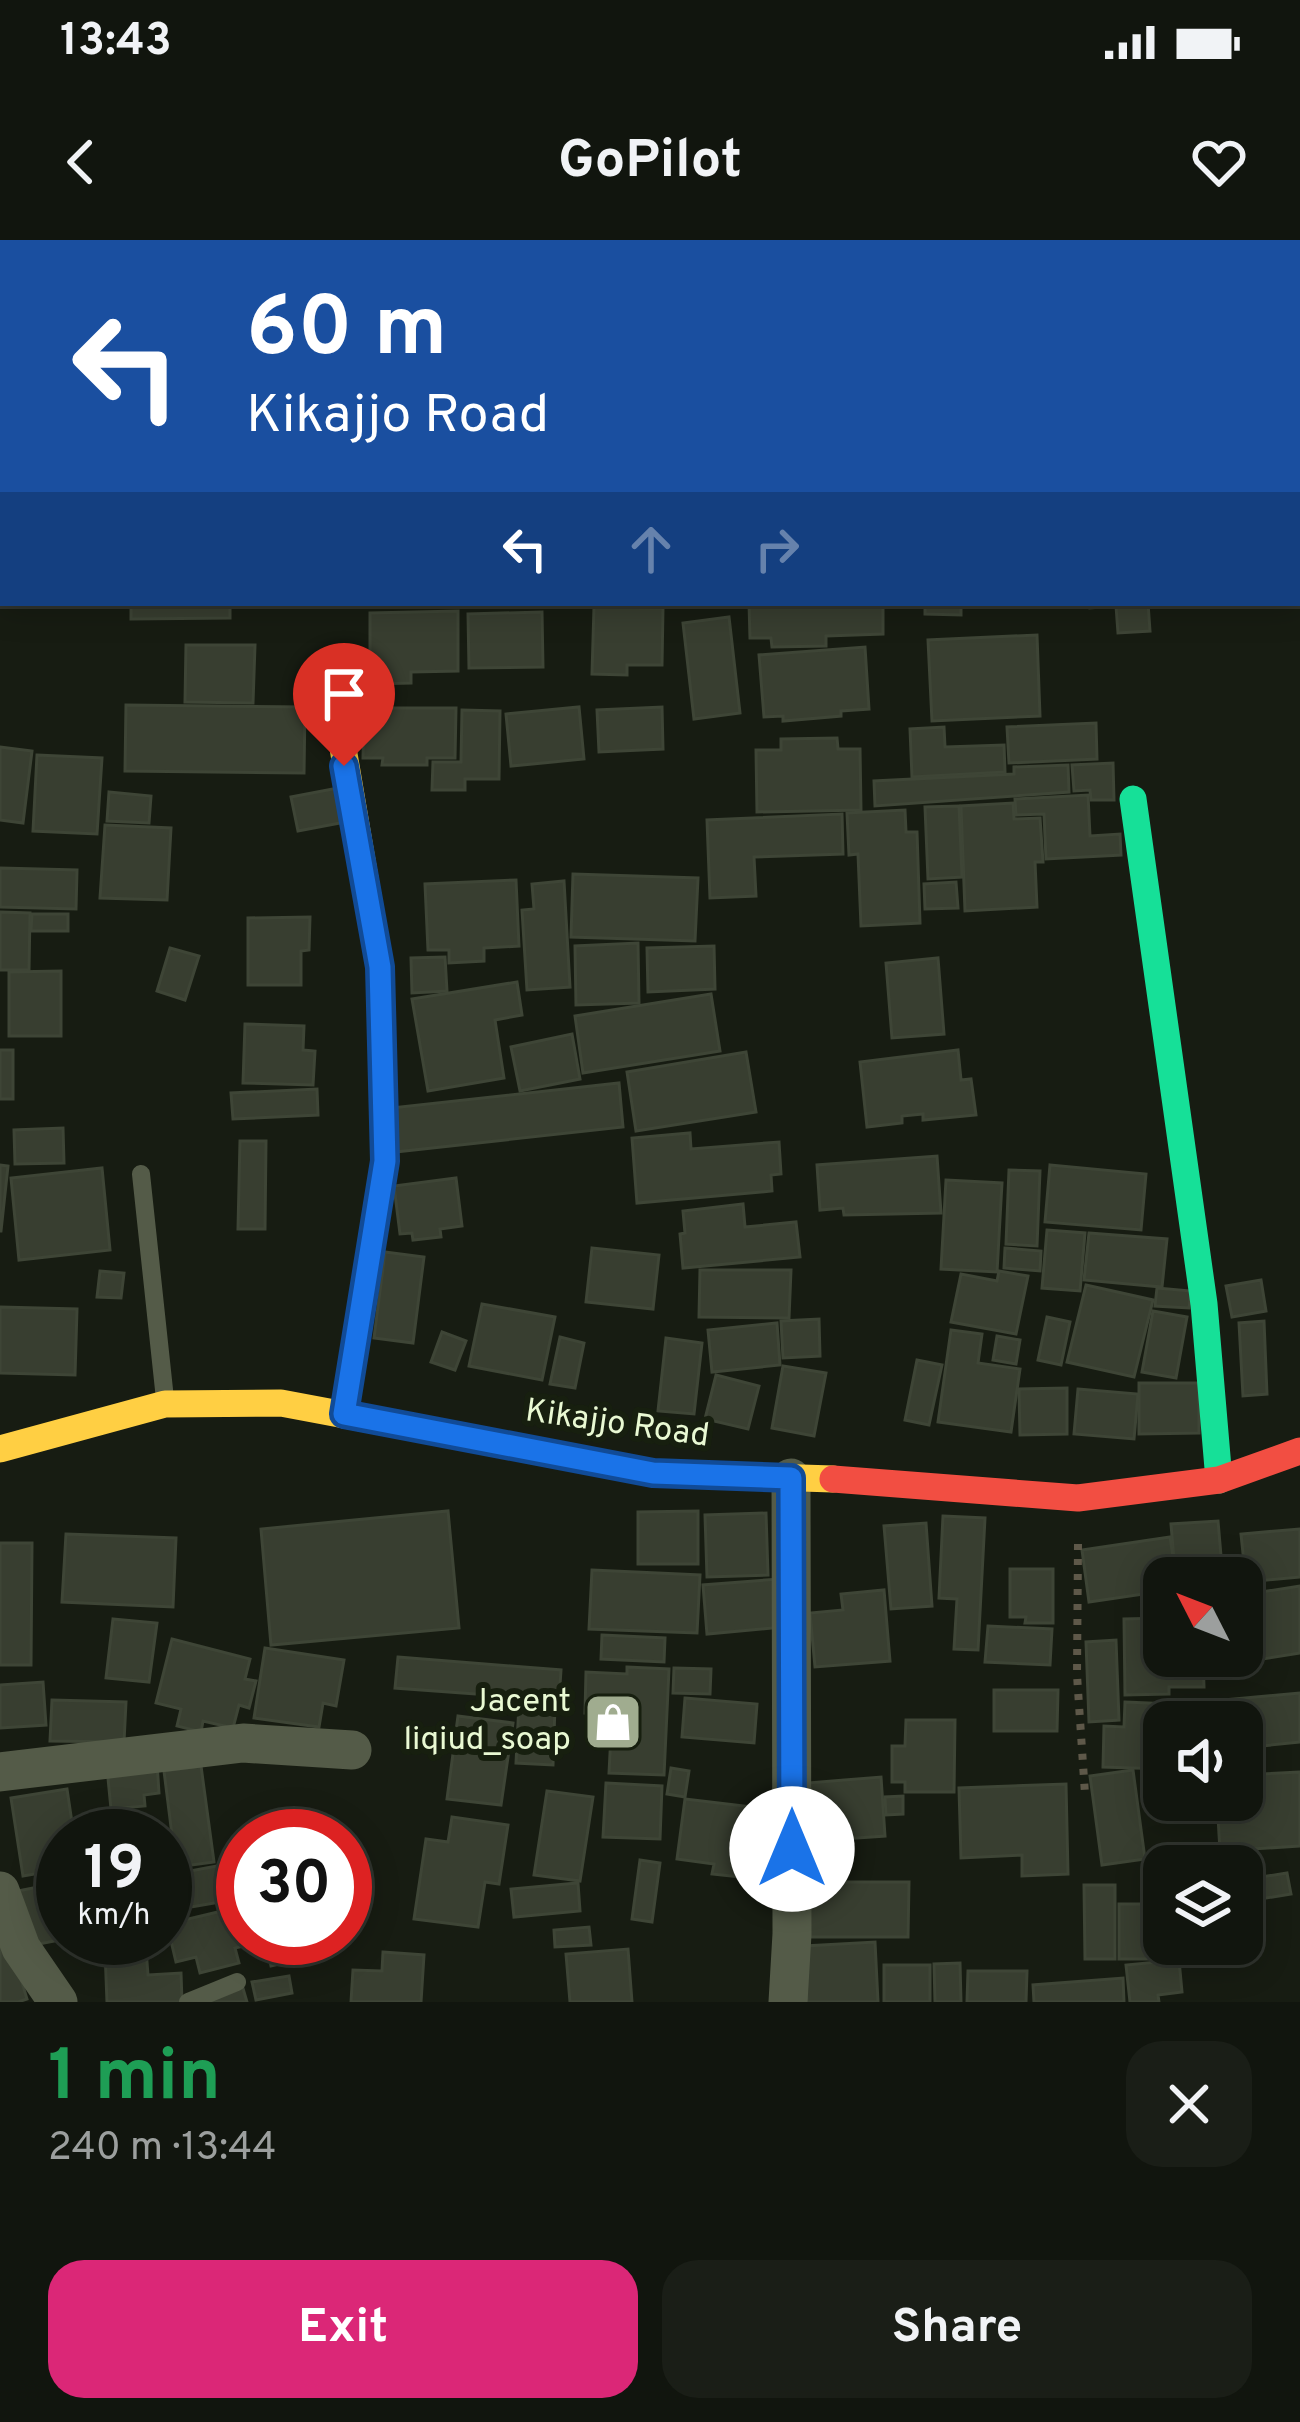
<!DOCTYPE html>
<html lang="en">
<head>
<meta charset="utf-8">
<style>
	body { margin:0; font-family:Overpass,sans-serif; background:#1a1e17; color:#f1f3f6; height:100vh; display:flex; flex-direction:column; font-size:45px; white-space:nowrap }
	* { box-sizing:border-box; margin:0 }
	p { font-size:39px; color:#9c9f9e }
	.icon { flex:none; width:66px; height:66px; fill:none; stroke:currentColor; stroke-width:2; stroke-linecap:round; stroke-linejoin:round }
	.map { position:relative; height:1762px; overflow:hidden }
	.panel { display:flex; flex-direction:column; background:#11150e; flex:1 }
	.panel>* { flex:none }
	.top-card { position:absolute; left:0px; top:0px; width:1302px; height:366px; box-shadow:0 6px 30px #0003,0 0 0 3px #30342e; background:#1a4fa0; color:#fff; overflow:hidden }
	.needle { width:78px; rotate:312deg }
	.tools { position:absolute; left:1143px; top:1317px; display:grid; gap:24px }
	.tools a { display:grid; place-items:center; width:120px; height:120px; border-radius:24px; background:#11150e; box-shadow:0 6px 30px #0003,0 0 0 3px #30342e; font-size:60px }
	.speed { position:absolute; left:36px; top:1569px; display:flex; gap:24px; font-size:60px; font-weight:700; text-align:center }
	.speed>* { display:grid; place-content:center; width:156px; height:156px; border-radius:50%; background:#11150e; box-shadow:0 6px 30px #0003,0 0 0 3px #30342e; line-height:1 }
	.speed small { font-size:30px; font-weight:400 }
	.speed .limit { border:18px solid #d22; background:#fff; color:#111 }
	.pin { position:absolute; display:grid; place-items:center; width:102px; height:102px; color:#fff; margin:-123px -51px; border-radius:50% 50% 50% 0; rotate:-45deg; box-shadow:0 0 12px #0007 }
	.pin .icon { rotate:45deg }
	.me { position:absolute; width:132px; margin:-66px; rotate:0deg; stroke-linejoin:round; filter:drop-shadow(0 0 9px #0008) }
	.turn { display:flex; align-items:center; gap:42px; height:252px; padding:0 48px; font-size:54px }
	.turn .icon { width:156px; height:156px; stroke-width:2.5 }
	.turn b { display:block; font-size:84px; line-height:102px }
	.lanes { display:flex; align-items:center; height:114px; padding:0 48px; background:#0003; justify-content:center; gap:60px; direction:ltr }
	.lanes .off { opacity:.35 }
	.round { display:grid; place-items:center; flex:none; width:126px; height:126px; border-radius:36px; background:#1a1e17 }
	.headline { display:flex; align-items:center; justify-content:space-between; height:204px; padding:0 48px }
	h1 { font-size:72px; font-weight:700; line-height:90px; color:#1e9e55 }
	.action { display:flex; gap:24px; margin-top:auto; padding:24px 48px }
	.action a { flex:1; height:138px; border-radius:36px; background:#db2777; color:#fff; font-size:48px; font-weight:700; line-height:138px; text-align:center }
	.action a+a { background:#1a1e17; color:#f1f3f6 }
	.status { display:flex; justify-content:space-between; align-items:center; height:84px; padding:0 60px; background:#11150e; direction:ltr }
	.status svg { height:33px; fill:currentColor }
	header { display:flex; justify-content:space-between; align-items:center; height:156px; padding:0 48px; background:#11150e; font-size:54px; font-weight:700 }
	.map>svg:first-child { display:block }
	.building { fill:#383e30; stroke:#3e4536; stroke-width:3 }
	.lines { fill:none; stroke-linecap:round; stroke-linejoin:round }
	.path { stroke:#5e5849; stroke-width:8; stroke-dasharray:6 9; stroke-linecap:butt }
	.lane { stroke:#545b48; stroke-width:18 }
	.street { stroke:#545b48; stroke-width:39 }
	.fast { stroke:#16e098; stroke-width:27 }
	.slow { stroke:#ffcf43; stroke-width:27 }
	.jam { stroke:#f24e42; stroke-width:27 }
	.route-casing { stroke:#114b97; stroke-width:30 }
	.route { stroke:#1a73e8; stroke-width:21 }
	.labels { text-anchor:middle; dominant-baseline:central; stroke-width:12; stroke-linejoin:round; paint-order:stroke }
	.street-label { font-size:33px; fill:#e9f9d3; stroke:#171f0f }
	.poi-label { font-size:33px; fill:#e9f9d3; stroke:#171f0f; text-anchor:end }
</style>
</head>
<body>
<div class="status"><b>13:43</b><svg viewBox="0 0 49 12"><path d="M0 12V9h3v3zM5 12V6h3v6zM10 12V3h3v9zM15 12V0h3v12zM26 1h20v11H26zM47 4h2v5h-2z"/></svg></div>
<header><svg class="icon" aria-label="back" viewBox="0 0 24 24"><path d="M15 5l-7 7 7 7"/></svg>GoPilot<svg class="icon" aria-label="heart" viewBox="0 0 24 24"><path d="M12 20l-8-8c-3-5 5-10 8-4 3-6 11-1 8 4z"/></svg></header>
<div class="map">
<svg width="1300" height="1762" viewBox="0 0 1300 1762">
	<rect width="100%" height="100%" fill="#171c12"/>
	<g class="building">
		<path d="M687,0H789L687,3Z"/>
		<path d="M131,363H230V378L131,379Z"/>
		<path d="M749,363H883V394L826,396V406L772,407L771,398H750Z"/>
		<path d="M925,363H997L961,365V375L925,374Z"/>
		<path d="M1090,363H1148L1150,391L1118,393L1116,366L1090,368Z"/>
		<path d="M594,367L663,368L662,425H627V435L592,434Z"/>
		<path d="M458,371V431L411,432V443L370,444V373Z"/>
		<path d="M542,372L543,427L469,428L468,374Z"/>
		<path d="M729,377L740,473L694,479L683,383Z"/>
		<path d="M1037,395L1040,476L932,481L928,400Z"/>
		<path d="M186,405H255L253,463L185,462Z"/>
		<path d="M865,407L869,469L841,471V476L783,481V476L764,477L759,415Z"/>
		<path d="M126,465L305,467L304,533L125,531Z"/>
		<path d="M579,467L584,519L511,526L506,474Z"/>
		<path d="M662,467L663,509L599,512L597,470Z"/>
		<path d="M364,468H456L455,518H427V525H382L383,518H363Z"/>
		<path d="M462,470L500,471L499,539H465V550H432L433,522H461Z"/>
		<path d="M1096,483L1097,519L1009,523L1007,487Z"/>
		<path d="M944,487L945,507L1004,505L1005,532L912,537L910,489Z"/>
		<path d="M837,498L838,509H860L861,570L757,572L756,510H781V499Z"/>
		<path d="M0,507L32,511L23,583L0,580Z"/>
		<path d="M37,515L102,518L97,594L33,591Z"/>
		<path d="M1113,523L1114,560H1091L1090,550L1074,551L1072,525Z"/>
		<path d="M1068,525L1069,552L875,566L874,541L1014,534V527Z"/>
		<path d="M338,548L345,582L298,591L291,557Z"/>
		<path d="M109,552L151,556L149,583L107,581Z"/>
		<path d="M1088,555L1090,596L1120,594L1121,615L1046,619L1044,574L1016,575L1015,559Z"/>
		<path d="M1013,563L1014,579L1040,578L1043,622H1035L1037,667L965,671L961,566Z"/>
		<path d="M959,566L962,637L928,639L925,567Z"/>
		<path d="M905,570L906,592H917L920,683L861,686L858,614L849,615L847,573Z"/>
		<path d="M842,574L843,614L754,617L756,656L710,658L707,580Z"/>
		<path d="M105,585L171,588L167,660L100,658Z"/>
		<path d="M0,628L77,630L76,669L0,667Z"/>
		<path d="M573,634L698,638L695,701L571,697Z"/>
		<path d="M516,640L519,706L484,708V721L449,723V710H428L425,644Z"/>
		<path d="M564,641L570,747L527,750L522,670L534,669L532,644Z"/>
		<path d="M956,642L958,668L925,669L924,644Z"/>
		<path d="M0,672L30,673L29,730H0Z"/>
		<path d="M32,674H68V691H31Z"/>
		<path d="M310,677L309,710L301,711V745H248V678Z"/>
		<path d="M638,703L639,763L576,765L575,706Z"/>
		<path d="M714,706L715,749L648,752L647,708Z"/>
		<path d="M170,708L199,716L185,760L157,751Z"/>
		<path d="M445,717L447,751L412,753L411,718Z"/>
		<path d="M938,718L944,794L892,798L886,723Z"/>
		<path d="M61,731V796H9V732Z"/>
		<path d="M517,742L522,775L495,780L504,838L428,851L412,759Z"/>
		<path d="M711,754L720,811L583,833L575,776Z"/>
		<path d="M245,784L304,786L303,810L315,811L313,845L243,843Z"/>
		<path d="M572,794L580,839L520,851L511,807Z"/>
		<rect x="0" y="810" width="13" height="49"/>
		<path d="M958,810L961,840L971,839L976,875L923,880V874L902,876V883L867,887L860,822Z"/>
		<path d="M746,812L756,872L636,891L627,832Z"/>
		<path d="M619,843L623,887L395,912L391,868Z"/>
		<path d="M317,849L318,875L233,879L231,853Z"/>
		<path d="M63,888L64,923L15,924L14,890Z"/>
		<path d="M690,893L691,909L779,902L781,934L771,935L772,951L637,963L632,898Z"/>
		<path d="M240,901H266L265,989H238Z"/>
		<path d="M937,916L941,973L844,975L843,968L820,970L817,925Z"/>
		<path d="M0,925L8,926L1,991H0Z"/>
		<path d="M1050,925L1146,934L1141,990L1045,982Z"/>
		<path d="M102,928L110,1010L19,1020L11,938Z"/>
		<path d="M1009,930L1040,931L1037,1006L1006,1004Z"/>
		<path d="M456,938L462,986L440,989L441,997L413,1000L412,993L400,994L394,946Z"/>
		<path d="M946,940L1002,943L997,1032L941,1029Z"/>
		<path d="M743,964L745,987L796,982L800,1017L683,1028L680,994L685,993L683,971Z"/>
		<path d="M1047,990L1085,993L1080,1051L1042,1048Z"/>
		<path d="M1089,993L1167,999L1162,1047L1084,1040Z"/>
		<path d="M592,1008L659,1015L653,1069L586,1062Z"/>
		<path d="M1005,1008L1041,1011L1040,1031L1004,1028Z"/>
		<path d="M385,1012L424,1017L413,1103L374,1098Z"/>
		<path d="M700,1030H791L789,1078L699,1077Z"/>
		<path d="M100,1031L124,1033L121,1058L97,1057Z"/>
		<path d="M999,1031L1028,1036L1016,1094L951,1082L961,1034L997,1041Z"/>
		<path d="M1261,1040L1266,1071L1232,1077L1226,1046Z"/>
		<path d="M1086,1045L1153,1060L1134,1137L1067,1122Z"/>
		<path d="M1157,1048L1191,1051L1189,1068L1155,1066Z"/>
		<path d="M482,1064L555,1077L542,1140L469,1126Z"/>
		<path d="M0,1067L77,1069L75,1135L0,1133Z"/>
		<path d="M1153,1071L1187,1077L1176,1138L1142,1132Z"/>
		<path d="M1047,1077L1070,1082L1061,1125L1038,1120Z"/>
		<path d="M819,1079L820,1116L783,1118L781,1081Z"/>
		<path d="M1264,1081L1267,1154L1243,1156L1239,1083Z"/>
		<path d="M777,1083L780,1125L712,1132L708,1090Z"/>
		<path d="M951,1090L982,1094L978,1123L1020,1129L1011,1192L938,1182Z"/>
		<path d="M442,1092L466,1101L455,1130L431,1122Z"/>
		<path d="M997,1096L1020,1100L1016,1124L993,1120Z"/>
		<path d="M560,1097L584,1103L575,1148L550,1144Z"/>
		<path d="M666,1098L702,1103L694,1174L658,1171Z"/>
		<path d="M917,1120L942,1125L929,1185L905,1180Z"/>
		<path d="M783,1126L826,1133L814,1196L772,1188Z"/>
		<path d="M716,1135L759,1146L748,1189L705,1179Z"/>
		<path d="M1139,1143H1199V1193L1139,1194Z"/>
		<path d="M1067,1148V1194L1020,1195L1019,1149Z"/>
		<path d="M1078,1149L1138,1154L1134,1199L1074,1194Z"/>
		<path d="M448,1271L459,1388L271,1405L261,1289Z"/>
		<path d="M698,1271V1324H638V1272Z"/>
		<path d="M766,1273L768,1335L707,1337L705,1275Z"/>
		<path d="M943,1276L985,1278L978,1410L954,1409L957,1359L939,1358Z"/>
		<path d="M1218,1281L1221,1316L1174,1320L1171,1284Z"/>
		<path d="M926,1283L932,1366L891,1369L884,1286Z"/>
		<path d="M1300,1289V1337L1246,1342L1241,1294Z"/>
		<path d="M66,1294L176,1298L173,1367L62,1362Z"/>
		<path d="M1170,1297L1176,1338H1164V1351L1089,1362L1082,1310Z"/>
		<path d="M0,1303H32L31,1425H0Z"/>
		<path d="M1010,1329H1053V1383H1025L1026,1377H1010Z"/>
		<path d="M592,1330L700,1335L697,1393L589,1389Z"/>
		<path d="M779,1339L783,1387L707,1394L703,1345Z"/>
		<path d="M1300,1346V1413L1243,1422L1242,1355Z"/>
		<path d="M884,1350L890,1421L815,1427L810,1373L843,1370L841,1354Z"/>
		<path d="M1164,1378V1416H1203L1204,1447H1169V1454L1125,1455L1124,1379Z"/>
		<path d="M113,1379L157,1383L149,1442L106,1438Z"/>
		<path d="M988,1386L1052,1389L1050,1425L985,1422Z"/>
		<path d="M602,1395L665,1398L664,1422L601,1419Z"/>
		<path d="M172,1399L250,1419L245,1439L256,1441L249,1468L239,1465L233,1488L203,1481L201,1492L177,1486L181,1469L156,1463Z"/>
		<path d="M1116,1400L1119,1480L1089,1482L1086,1402Z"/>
		<path d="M265,1408L344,1420L336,1466L323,1463L319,1487L254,1478Z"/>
		<path d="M398,1417L561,1430L559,1460L395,1448Z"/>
		<path d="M627,1427L669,1429L664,1535L609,1533L612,1475L585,1473L586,1432L627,1434Z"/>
		<path d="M674,1428L711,1429L710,1454L673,1453Z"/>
		<path d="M43,1442L46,1485L0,1488V1445Z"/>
		<path d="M994,1450H1058L1057,1491H994Z"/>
		<path d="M1300,1453V1502L1242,1508V1482H1224L1222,1460Z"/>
		<path d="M685,1458L757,1464L754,1503L682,1497Z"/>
		<path d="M52,1460L126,1462L124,1502L50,1501Z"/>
		<path d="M1125,1462L1171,1464V1482H1164V1529L1103,1527L1104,1486L1124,1487Z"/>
		<path d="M519,1464L555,1466L553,1525L516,1523Z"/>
		<path d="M458,1476L513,1483L501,1565L447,1559Z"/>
		<path d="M906,1480H955L954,1552H905V1542H892V1506H905Z"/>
		<path d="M157,1523L159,1553L144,1555L145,1566L111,1569L107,1528Z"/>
		<path d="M201,1526L214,1622L176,1627L164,1531Z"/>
		<path d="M671,1528L689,1531L685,1557L667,1554Z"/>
		<path d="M1133,1530L1145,1619L1102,1625L1090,1536Z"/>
		<path d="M1300,1532V1606L1220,1611L1217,1560H1242V1535Z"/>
		<path d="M881,1537L885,1596L799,1602L795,1544Z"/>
		<path d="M606,1543L662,1546L660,1599L603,1597Z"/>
		<path d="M1066,1544L1068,1634L1022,1636V1615L961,1618L959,1548Z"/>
		<path d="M67,1549L74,1596H63V1629L23,1636L11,1558Z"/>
		<path d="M547,1551L593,1557L580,1641L534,1635Z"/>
		<path d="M903,1556V1574L886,1575L885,1557Z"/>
		<path d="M685,1559L761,1568L751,1638L712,1634L714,1624L677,1619Z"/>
		<path d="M452,1577L508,1585L499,1644L485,1642L478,1687L414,1679L426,1599L448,1602Z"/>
		<path d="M828,1607V1634L803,1635L802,1608Z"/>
		<path d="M640,1620L660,1623L652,1682L632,1679Z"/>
		<path d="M238,1622L243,1658L191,1667L185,1632Z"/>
		<path d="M1287,1633L1291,1654L1242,1662V1640Z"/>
		<path d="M63,1642V1698H70L23,1707L13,1652Z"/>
		<path d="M804,1642H909L908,1697H803Z"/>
		<path d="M578,1643L580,1671L514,1677L511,1649Z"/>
		<path d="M1084,1645H1115V1719H1085Z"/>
		<path d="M1119,1664H1164V1704H1169V1719H1119Z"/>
		<path d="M243,1666V1698H250L252,1704L235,1708L239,1723L200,1733L196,1717L176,1722L167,1684Z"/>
		<path d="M1242,1667L1263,1668L1264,1695H1242Z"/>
		<path d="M589,1687L591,1705L555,1707L554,1690Z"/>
		<path d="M6,1689L27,1759L18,1762H0V1691Z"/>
		<path d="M265,1698H334L333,1704L323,1714L271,1726Z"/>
		<path d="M875,1702L878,1762H807L805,1706Z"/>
		<path d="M146,1709L148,1735L181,1733L182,1762H107L105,1711Z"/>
		<path d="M628,1709L632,1762H570L566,1714Z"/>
		<path d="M383,1712L424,1715L421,1762H351L353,1730L382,1731Z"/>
		<path d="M1179,1720L1182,1752L1158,1755L1159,1762H1130L1126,1725Z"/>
		<path d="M960,1723L961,1762H935L934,1724Z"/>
		<rect x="884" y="1725" width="46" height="37"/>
		<path d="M968,1731H1027L1026,1762H967Z"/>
		<path d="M289,1736L292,1753L256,1760L252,1742Z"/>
		<path d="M1123,1738L1124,1762H1034L1033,1745Z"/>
		<path d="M242,1745L247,1762H191Z"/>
	</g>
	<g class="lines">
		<path class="path" d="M1078,1304L1077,1435L1085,1554"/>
		<g class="lane">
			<path d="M141,934L165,1159"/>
			<path d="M188,1762L237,1742"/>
		</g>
		<g class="street">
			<path d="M39,0V3"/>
			<path d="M1155,0L1185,3"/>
			<path d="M1299,14H1300"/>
			<path d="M0,139L3,136"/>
			<path d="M0,1532L243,1503L352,1510"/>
			<path d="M0,1651L21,1708L58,1762"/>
			<path d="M788,1762L792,1694L791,1238"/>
		</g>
		<path class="fast" d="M1133,559L1204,1064L1219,1240"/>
		<g class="slow">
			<path d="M331,437L380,727L385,921L344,1175"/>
			<path d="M0,1209L165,1164L281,1163L653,1233L833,1239"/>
		</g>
		<path class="jam" d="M833,1239L1078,1258L1219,1240L1300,1211"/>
	</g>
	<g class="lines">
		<defs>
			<path id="route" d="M344,526L380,727L385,921L344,1174L653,1233L791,1238L792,1609"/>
		</defs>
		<use href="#route" class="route-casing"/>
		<use href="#route" class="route"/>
	</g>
	<defs>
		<symbol id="shop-square" viewBox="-11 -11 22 22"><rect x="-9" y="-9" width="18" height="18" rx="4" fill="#a0ac8f" stroke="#171f0f"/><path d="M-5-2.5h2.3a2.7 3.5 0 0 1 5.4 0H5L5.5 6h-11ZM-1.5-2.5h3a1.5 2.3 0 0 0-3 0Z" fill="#fff"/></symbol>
	</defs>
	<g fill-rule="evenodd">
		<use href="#shop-square" x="580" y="1449" width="66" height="66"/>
	</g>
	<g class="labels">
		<g class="street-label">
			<text transform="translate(617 1185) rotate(8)">Kikajjo Road</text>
		</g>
		<g class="poi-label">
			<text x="571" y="1463">Jacent<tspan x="571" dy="38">liqiud_soap</tspan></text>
		</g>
	</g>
</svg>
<div class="tools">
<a><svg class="needle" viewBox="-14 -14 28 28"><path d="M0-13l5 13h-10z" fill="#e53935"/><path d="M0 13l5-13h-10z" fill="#9c9f9e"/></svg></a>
<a><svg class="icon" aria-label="sound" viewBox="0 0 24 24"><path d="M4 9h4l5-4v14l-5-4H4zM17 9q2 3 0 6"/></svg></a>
<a><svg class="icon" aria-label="layers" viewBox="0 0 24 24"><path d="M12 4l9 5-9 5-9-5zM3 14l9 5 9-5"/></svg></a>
</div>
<div class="speed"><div>19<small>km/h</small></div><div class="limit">30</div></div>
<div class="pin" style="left:344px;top:526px;background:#d93025"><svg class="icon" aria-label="arrive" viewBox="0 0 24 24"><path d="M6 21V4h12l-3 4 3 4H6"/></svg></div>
<svg class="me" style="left:792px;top:1609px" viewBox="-20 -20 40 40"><circle r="19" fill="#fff"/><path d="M0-13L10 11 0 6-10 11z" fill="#1a73e8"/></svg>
<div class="top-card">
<div class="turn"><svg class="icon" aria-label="left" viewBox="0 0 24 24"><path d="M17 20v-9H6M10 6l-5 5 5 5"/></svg><div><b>60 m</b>Kikajjo Road</div></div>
<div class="lanes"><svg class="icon" aria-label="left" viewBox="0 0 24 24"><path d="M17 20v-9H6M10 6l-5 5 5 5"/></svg><svg class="icon off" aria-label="ahead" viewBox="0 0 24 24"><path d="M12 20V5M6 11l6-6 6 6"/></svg><svg class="icon off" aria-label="right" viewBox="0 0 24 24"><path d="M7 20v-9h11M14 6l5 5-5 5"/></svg></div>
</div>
</div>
<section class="panel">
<div class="headline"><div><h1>1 min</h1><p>240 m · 13:44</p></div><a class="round"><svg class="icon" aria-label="close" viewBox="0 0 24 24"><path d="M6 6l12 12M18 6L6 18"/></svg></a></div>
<div class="action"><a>Exit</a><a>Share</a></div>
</section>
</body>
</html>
